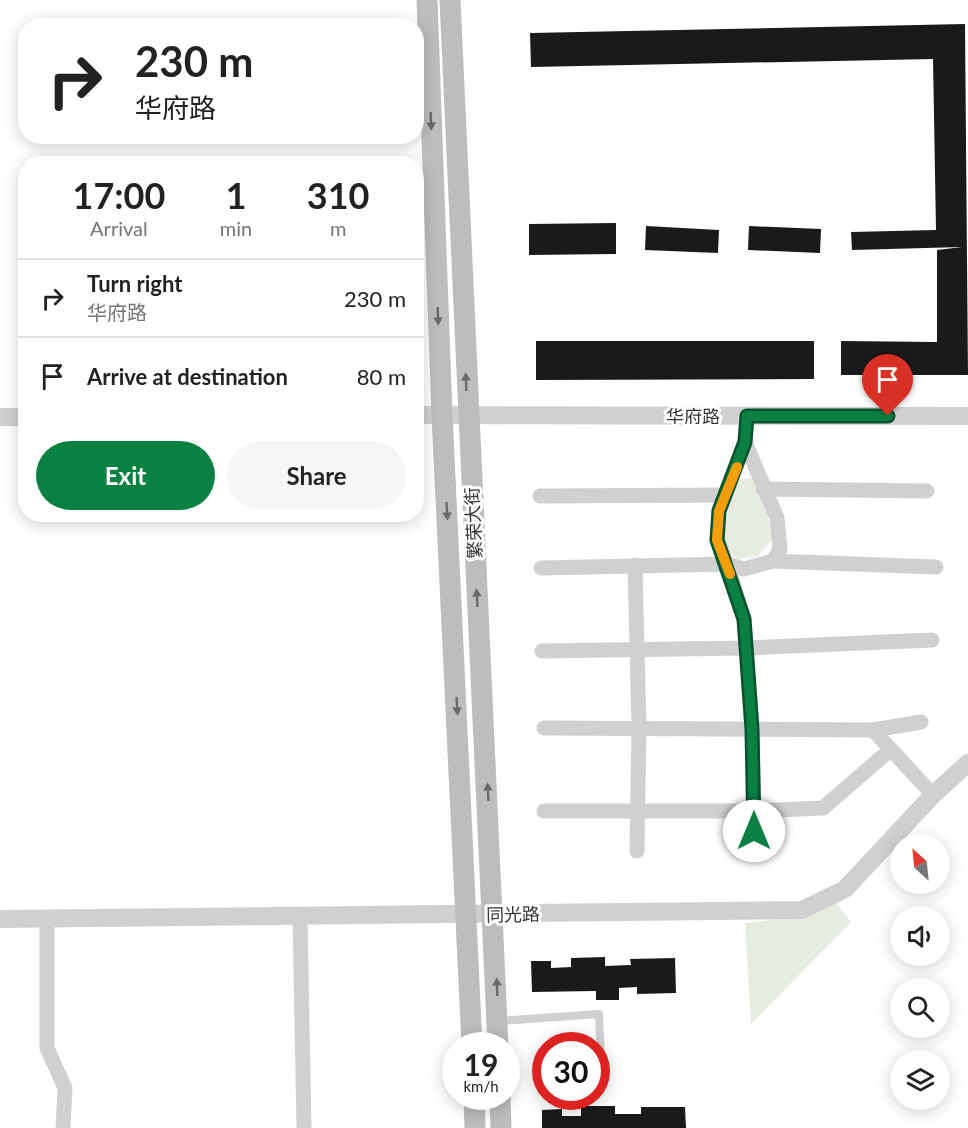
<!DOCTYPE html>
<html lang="en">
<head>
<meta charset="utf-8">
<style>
	body { margin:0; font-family:Lato,"Noto Sans SC",sans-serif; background:#f6f6f6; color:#222; height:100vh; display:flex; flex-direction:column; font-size:22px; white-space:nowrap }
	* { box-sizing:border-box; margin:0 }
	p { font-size:20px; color:#767676 }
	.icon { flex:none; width:33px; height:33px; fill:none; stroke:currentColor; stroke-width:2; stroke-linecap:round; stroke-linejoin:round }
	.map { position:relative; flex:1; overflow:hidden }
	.panel { position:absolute; left:18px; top:156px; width:406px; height:366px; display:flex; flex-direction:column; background:#fff; border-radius:24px; box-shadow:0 3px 15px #0003 }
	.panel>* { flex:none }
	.guide { position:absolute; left:18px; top:18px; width:406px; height:126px; border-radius:24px; box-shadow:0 3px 15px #0003; background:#fff; color:#222; overflow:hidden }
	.needle { width:39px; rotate:333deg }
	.tools { position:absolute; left:890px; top:834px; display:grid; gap:12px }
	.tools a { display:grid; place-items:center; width:60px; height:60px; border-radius:50%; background:#fff; box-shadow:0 3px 15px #0003; font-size:30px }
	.speed { position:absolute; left:442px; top:1032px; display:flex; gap:12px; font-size:30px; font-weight:700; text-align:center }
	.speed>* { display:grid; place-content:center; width:78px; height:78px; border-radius:50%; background:#fff; box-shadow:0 3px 15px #0003; line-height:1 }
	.speed small { font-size:15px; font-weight:400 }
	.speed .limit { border:9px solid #d22; background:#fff; color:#111 }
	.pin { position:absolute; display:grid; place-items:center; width:51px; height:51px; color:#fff; margin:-62px -26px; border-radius:50% 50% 50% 0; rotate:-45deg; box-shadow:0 0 6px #0007 }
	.pin .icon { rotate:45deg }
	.me { position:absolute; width:66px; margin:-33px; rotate:0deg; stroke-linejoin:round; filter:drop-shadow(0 0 4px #0008) }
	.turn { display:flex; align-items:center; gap:21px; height:126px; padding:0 18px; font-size:27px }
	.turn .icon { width:78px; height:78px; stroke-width:2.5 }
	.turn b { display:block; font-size:42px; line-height:51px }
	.eta { display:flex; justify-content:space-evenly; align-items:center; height:102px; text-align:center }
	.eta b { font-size:36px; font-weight:700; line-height:42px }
	.primary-button { display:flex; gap:12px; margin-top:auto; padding:12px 18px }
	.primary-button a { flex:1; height:69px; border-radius:36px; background:#0b8043; color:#fff; font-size:24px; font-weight:700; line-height:69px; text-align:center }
	.primary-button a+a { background:#f6f6f6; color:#222 }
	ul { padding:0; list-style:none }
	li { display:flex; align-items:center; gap:18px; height:78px; padding:0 18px; border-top:2px solid #e0e0e0 }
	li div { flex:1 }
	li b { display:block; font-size:22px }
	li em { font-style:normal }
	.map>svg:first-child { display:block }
	.green { fill:#e6ecdf }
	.building { fill:#1a1a1a }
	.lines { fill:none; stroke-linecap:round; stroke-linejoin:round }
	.service { stroke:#d0d0d0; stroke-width:8 }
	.minor { stroke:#d0d0d0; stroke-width:15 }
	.tertiary { stroke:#d0d0d0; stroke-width:18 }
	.secondary { stroke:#bdbdbd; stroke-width:21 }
	.oneway { fill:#6a6a6a }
	.route-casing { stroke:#07532c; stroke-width:15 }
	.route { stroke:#0b8043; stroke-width:10 }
	.slow { stroke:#f59e0b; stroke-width:10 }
	.labels { text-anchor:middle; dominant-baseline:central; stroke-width:6; stroke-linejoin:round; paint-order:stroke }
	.street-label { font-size:18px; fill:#333; stroke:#fff }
</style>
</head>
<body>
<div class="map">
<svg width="968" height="1128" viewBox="0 0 968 1128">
	<rect width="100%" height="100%" fill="#fff"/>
	<g class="green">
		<path d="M756,478L768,516L772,539L758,556L737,559L723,544L727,514L738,479Z"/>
		<path d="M833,899L851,922L751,1024L745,923L798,917Z"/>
	</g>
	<g class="building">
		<path d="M965,24L968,375H841V341L937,342V250L962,247L852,250L851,232L936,230L933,59L531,67L530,33Z"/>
		<path d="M616,223V254L529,255V224Z"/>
		<path d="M646,226L719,230L718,253L645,250Z"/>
		<path d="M749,226L821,229L820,253L748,250Z"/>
		<path d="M536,341H814V379L536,380Z"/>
		<path d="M605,957V966L631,965L630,959L675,958L676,993L637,994V987L619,988V1000H596V991L532,992L531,961H551V968L571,967V958Z"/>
		<path d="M581,1106H615V1114H641V1107H685L686,1128H542V1110L562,1109V1116H581Z"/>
	</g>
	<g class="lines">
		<path class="service" d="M499,1021L599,1014L602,1079"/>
		<g class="minor">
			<path d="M745,442L777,518L780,549L773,561L744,569L727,564L717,540L719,511L745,442L747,416"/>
			<path d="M763,489L927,491"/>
			<path d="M540,496L724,495"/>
			<path d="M773,561L936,567"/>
			<path d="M635,565L639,728L637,851"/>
			<path d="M541,568L727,564L744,619L752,729L754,851"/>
			<path d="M542,651L746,648L932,640"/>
			<path d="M544,728L873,730L921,722"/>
			<path d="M873,730L933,795"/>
			<path d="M544,811H755L823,808L890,750"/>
			<path d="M300,916L304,1128"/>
			<path d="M47,918V1048L65,1088L63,1128"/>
		</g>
		<g class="tertiary">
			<path d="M417,415L968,416"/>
			<path d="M0,417H26"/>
			<path d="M0,919L802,910L845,889L933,795L968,763"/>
		</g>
		<g class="secondary">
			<path d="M427,0L442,415L472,1046"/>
			<path d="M450,0L498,1046"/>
			<path d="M474,1096L475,1128"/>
			<path d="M500,1096L501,1128"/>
		</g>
	</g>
	<defs><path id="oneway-solid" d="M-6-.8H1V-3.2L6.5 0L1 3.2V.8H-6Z" transform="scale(1.5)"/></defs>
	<g class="oneway">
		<use href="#oneway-solid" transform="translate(431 121) rotate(88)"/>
		<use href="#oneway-solid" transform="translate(438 316) rotate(88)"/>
		<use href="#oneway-solid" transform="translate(466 382) rotate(-92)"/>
		<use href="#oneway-solid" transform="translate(447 511) rotate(87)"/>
		<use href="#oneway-solid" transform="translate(477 598) rotate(-93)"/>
		<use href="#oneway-solid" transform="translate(457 706) rotate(87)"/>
		<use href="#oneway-solid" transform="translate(488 792) rotate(-93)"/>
		<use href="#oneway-solid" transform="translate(497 987) rotate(-92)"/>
	</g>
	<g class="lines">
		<defs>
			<path id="route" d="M754,831L752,729L744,619L717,540L719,511L745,442L747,416H888"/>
		</defs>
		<use href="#route" class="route-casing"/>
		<use href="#route" class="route"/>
		<path class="slow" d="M730,574L717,540L719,511L737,467"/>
	</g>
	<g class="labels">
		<g class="street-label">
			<text x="693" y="416">华府路</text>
			<text transform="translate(473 523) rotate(-93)">繁荣大街</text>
			<text transform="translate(513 914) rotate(-1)">同光路</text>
		</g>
	</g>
</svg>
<div class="tools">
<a><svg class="needle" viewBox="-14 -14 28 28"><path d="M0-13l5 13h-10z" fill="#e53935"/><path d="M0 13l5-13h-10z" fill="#767676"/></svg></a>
<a><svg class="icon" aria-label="sound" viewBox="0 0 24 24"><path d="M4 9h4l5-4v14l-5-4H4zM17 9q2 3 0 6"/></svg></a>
<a><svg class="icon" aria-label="search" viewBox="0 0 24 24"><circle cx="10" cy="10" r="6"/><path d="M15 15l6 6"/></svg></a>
<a><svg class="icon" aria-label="layers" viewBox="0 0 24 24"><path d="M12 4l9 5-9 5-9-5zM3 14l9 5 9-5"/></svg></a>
</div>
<div class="speed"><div>19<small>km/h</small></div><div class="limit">30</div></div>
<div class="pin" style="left:888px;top:416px;background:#d93025"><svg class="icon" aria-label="arrive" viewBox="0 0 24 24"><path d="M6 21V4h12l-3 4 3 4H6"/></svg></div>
<svg class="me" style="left:754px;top:831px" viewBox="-20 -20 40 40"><circle r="19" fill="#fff"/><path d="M0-13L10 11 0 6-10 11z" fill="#0b8043"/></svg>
<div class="guide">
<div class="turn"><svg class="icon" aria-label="right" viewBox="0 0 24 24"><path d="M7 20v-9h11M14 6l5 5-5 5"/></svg><div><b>230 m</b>华府路</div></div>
</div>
<section class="panel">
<div class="eta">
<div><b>17:00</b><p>Arrival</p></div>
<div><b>1</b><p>min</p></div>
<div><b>310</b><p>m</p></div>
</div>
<ul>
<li><svg class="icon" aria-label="right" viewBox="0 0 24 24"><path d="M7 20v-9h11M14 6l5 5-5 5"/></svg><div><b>Turn right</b><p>华府路</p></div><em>230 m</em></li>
<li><svg class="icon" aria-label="arrive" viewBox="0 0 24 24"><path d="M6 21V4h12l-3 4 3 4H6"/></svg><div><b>Arrive at destination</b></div><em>80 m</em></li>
</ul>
<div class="primary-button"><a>Exit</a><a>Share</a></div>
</section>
</div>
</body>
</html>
